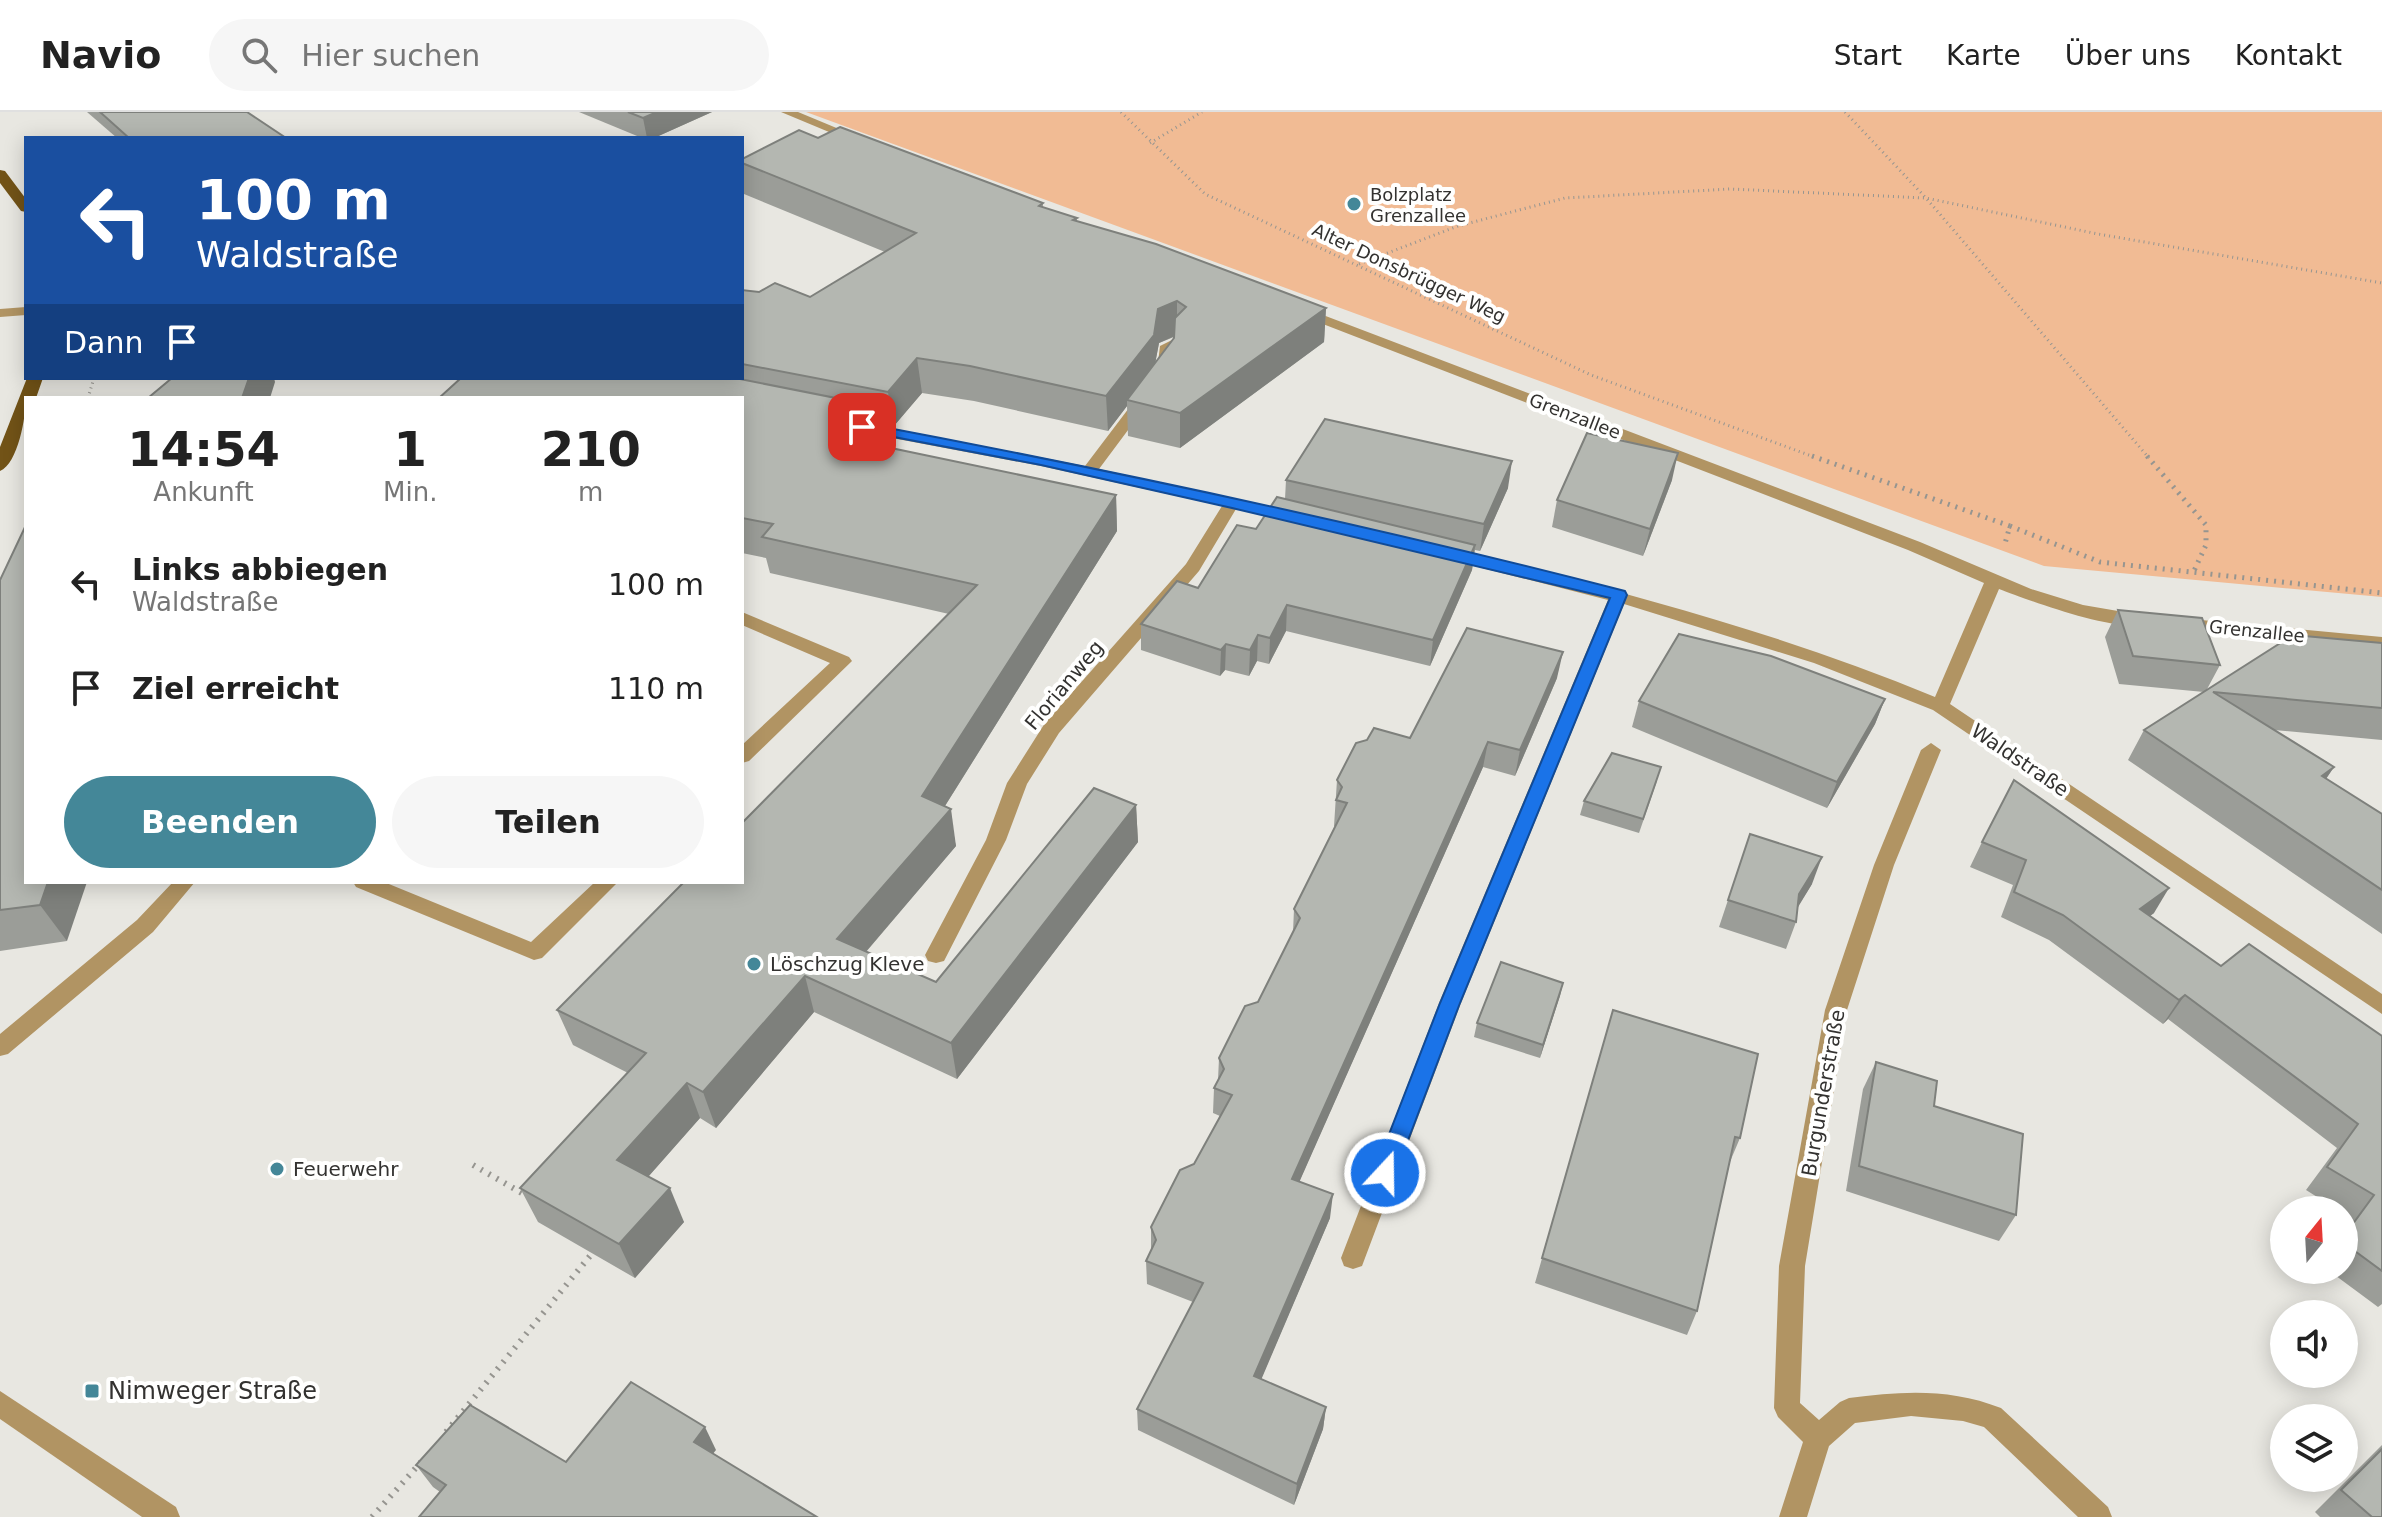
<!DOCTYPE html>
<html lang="de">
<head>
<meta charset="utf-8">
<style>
	body { margin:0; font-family:"DejaVu Sans",sans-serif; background:#f6f6f6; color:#222; height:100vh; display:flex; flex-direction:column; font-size:30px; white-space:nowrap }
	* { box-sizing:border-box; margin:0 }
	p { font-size:26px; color:#767676 }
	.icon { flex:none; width:44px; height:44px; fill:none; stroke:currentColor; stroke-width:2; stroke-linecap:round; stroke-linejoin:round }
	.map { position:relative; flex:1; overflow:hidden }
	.panel { position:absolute; left:24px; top:284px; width:720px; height:488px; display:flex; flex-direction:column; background:#fff; border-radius:0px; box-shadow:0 4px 20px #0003 }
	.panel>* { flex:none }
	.banner { position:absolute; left:24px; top:24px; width:720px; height:244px; border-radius:0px; box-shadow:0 4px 20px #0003; background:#1a4fa0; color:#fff; overflow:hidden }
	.needle { width:52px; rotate:18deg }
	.controls { position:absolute; left:2270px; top:1084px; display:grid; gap:16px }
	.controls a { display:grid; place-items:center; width:88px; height:88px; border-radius:50%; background:#fff; box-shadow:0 4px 20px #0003; font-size:40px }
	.pin { position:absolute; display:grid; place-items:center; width:68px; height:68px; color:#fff; margin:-34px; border-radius:16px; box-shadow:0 4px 12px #0006 }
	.me { position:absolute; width:88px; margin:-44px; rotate:21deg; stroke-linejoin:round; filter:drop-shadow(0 0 6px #0008) }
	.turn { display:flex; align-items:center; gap:28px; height:168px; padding:0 40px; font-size:36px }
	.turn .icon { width:104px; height:104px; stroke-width:2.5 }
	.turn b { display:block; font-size:56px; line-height:68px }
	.then { display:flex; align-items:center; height:76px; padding:0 40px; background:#0003; gap:16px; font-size:30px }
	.eta { display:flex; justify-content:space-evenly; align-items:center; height:136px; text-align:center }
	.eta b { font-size:48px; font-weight:600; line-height:56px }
	.primary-button { display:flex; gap:16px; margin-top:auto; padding:16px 40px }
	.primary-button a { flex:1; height:92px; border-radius:48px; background:#448798; color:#fff; font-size:32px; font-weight:600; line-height:92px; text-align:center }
	.primary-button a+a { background:#f6f6f6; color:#222 }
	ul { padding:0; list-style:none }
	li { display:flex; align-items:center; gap:24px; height:104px; padding:0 40px }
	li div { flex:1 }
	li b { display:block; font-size:30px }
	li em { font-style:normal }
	header { display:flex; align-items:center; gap:48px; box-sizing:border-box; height:112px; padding:0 40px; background:#fff; border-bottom:2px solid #e0e0e0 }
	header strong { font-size:38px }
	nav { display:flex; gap:44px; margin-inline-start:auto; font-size:28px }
	.search { width:560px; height:72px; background:#f6f6f6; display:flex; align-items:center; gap:20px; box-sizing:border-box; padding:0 28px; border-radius:44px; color:#767676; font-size:30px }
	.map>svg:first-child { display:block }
	.green { fill:#f1bb94 }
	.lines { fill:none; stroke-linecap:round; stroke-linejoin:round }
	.path-far2 { stroke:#969590; stroke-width:3; stroke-dasharray:1 4; stroke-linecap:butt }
	.path-far1 { stroke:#969590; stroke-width:5; stroke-dasharray:2 6; stroke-linecap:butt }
	.path { stroke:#969590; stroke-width:6; stroke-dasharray:2 7; stroke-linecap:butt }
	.minor { fill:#b19463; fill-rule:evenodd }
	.major { fill:#725317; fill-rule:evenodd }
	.wall { fill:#9b9d98; fill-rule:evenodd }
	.shaded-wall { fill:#7e807c }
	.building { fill:#b4b7b1; stroke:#7e807c; stroke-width:2 }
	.route { fill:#1a73e8; stroke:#114b97; stroke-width:2 }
	.poi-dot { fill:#448798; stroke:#fffffe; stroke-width:3 }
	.labels { text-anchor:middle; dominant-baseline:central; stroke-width:8; stroke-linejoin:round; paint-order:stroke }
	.far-poi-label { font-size:18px; fill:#333230; stroke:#fffffe; text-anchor:start }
	.far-street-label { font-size:18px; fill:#333230; stroke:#fffffe }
	.street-label { font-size:20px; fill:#333230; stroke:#fffffe }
	.poi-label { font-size:20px; fill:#333230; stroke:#fffffe; text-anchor:start }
	.near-poi-label { font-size:24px; fill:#333230; stroke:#fffffe; text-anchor:start }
</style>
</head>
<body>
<header>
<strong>Navio</strong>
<div class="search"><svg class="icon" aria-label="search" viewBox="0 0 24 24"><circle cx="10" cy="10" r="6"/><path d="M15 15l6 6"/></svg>Hier suchen</div>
<nav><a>Start</a><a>Karte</a><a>Über uns</a><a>Kontakt</a></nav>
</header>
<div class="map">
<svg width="2382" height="1405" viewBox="0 0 2382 1405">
	<rect width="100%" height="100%" fill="#e8e7e1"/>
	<path class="green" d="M806,0H2382V485L2044,454Z"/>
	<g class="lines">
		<g class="path-far2">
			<path d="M1121,0L1205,82L1591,263L1817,346"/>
			<path d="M1845,0L1926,86L2149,346"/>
			<path d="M1150,31L1202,0"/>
			<path d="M1359,152L1458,114L1565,86L1730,77L1926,86L2098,122L2382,171"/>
			<path d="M88,286L94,266"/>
		</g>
		<g class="path-far1">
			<path d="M1812,344L2010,414L2004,435"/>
			<path d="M2147,344L2206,413V433L2193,461"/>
			<path d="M2010,414L2100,450L2382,481"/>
		</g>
		<g class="path">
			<path d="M473,1053L527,1084"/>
			<path d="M446,1320L594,1139"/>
			<path d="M372,1405L422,1349"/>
		</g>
		<g class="minor">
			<path d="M781,0H798L863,27L853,30Z"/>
			<path d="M26,195V203L0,205V197Z"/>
			<path d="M1302,195L1920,430L2031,477L2083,493L2147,504L2150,508L2147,512C2115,521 2031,489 1999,477L1950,592L2382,882V902L1933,598L1814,551L1624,492L1461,891L1365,1146L1362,1154L1353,1157L1344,1154L1341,1146L1439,891L1608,488L1443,446L1440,442L1443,438L1449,437C1614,477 1776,519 1935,585L1984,471L1908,438L1297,202L1295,199Z"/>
			<path d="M1176,226L1183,230L1172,239V259L1099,357L1294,400L1302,405L1294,410L1236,397L1199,459L1059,621L1027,672L1006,728L944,849L936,851L928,849L925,843L986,728L1007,671L1045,611L1186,452L1222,394L1041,354L855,319L847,314L855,309L1085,354L1157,259L1160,234Z"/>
			<path d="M742,500L849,545L852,549L749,649L742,651V633L830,551L742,513Z"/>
			<path d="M2180,506L2382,525V537L2174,516L2171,512L2174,508Z"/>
			<path d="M1931,631L1941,638L1894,753L1847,898L1805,1154L1800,1291L1819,1308L1840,1290L1849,1286C1902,1279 1950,1276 2001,1296L2108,1395L2112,1405H2078L1984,1315L1963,1309L1911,1304L1855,1311L1829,1334L1807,1405H1779L1803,1330L1778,1305L1774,1296L1779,1154L1825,898L1874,753L1921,638Z"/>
			<path d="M173,770H195L153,820L8,942L0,944V922L137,808Z"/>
			<path d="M353,770H384L531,830L595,770H618L542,846L534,848L356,775Z"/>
			<path d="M0,1279L176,1395L180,1405H142L0,1307Z"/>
		</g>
		<g class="major">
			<path d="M0,58L5,59L26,87V100L21,99L0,71Z"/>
			<path d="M27,266H43L36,286H26C26,304 18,352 0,359V335Z"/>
		</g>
	</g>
	<g class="wall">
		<path d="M87,0H247L286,26H117Z"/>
		<path d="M579,0H712L654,26H642Z"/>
		<path d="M818,26L1043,91V95L1077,106V109L1326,196L1324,230L1180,336L1128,324L1127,294L1108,319L974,289L922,281L893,315L879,312L882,329L878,333L1116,383L1117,419L945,694L956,734L866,840L936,870L1136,693L1138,730L957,967L814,900L716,1016L700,1006L648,1065L684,1110L635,1166L538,1110L520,1076L628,961L573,933L557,898L949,502L770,461L766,446L742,441V286L461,266H742V178L810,185L885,140L744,82L742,73V47ZM1174,225V226L1155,251L1159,231Z"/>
		<path d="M1286,368L1508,376L1480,439L1475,438L1472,458L1430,554L1286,519L1269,552L1257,549L1249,564L1225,558L1220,564L1141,538V512L1198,476L1285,387Z"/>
		<path d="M1672,368L1643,444L1552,415L1557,388Z"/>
		<path d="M0,468L67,829L0,839Z"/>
		<path d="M2118,498L2220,553L2206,579L2382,531V628L2274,618L2334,655L2326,667L2382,702V822L2128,648L2144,618L2204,580L2119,572L2105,525Z"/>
		<path d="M1557,566L1515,664L1483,655L1299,1070L1330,1106L1261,1267L1326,1295L1323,1317L1294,1393L1138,1318L1137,1297L1193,1190L1147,1172L1146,1149L1151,1138V1115L1194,1052L1220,1004L1213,1001L1214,976L1218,968L1219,946L1258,890L1293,820L1294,797L1335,714H1334L1337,668L1410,626Z"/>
		<path d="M1885,587L1875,612L1827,696L1632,615L1639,589Z"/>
		<path d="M1657,669L1639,721L1580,703L1584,689Z"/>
		<path d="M1750,722L1812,772L1798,794L1796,810L1786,837L1719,815Z"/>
		<path d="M1982,730L2154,801L2150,804L2221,854L2382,924V1192L2378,1195L2328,1158H2344V1118L2352,1107L2344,1102V1098H2338L2306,1078L2337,1036L2168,907L2163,912L2049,828L2001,805L2013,773L1970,755Z"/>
		<path d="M1563,871L1540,946L1474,925L1477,911Z"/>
		<path d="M1613,898L1740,1026L1729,1052L1697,1199L1687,1223L1535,1171Z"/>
		<path d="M1876,950L1934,994L2016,1103L1999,1129L1846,1079L1863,977Z"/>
		<path d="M2382,1333V1405H2320L2315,1400Z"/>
		<path d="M716,1338L440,1380L433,1375L416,1353L566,1350Z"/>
	</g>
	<g class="shaded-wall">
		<path d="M657,0H712L654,26H647L643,6Z"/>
		<path d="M1177,189V223L1159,231L1154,258L1127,288V294L1108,319L1106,284L1158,197Z"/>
		<path d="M1326,196L1324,230L1180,336V301Z"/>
		<path d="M917,246L922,281L893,315L888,280Z"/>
		<path d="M249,266H274L275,270L270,286H242Z"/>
		<path d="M876,294L882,329L854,363L848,327Z"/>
		<path d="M1678,341L1672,368L1643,444L1650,417Z"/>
		<path d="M1512,349L1508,376L1480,439L1484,412Z"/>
		<path d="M1116,383L1117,419L928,721L922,684Z"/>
		<path d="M1475,433L1472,458L1430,554L1433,528Z"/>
		<path d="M1287,493L1286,519L1269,552L1270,526Z"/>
		<path d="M1258,523L1257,549L1249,564L1250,538Z"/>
		<path d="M1226,532L1225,558L1220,564L1221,538Z"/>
		<path d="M1563,540L1557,566L1515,664L1520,638Z"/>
		<path d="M1885,587L1875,612L1827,696L1837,670Z"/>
		<path d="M1488,630L1483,655L1290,1091L1292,1067Z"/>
		<path d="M2334,655L2314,684L2322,664Z"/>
		<path d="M1136,693L1138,730L957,967L951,931Z"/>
		<path d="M951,697L956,734L846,863L837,827Z"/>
		<path d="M1822,745L1812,772L1789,810L1799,782Z"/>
		<path d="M48,770H87L67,829L40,793Z"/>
		<path d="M2169,776L2154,801L2125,822L2140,797Z"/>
		<path d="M805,864L814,900L716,1016L703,980Z"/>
		<path d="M1563,871L1560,884L1540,946L1543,933Z"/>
		<path d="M2185,883L2168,907L2163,912L2179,888Z"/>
		<path d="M687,971L700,1006L632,1083L617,1048Z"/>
		<path d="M670,1076L684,1110L635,1166L619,1132Z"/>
		<path d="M1333,1082L1330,1106L1253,1287L1254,1264Z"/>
		<path d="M1326,1295L1323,1317L1294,1393L1297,1372Z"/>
		<path d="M705,1315L716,1338L704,1353L694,1330Z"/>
	</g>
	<g class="building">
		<path d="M100,0H247L286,26H129Z"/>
		<path d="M628,0H657L643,6Z"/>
		<path d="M840,15L1043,91L1039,94L1077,106L1073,108L1156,132L1326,196L1180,301L1127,288L1174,226L1175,206L1186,195L1177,189L1158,197L1154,223L1106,284L970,254L917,246L888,280L742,252V178L759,180L775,171L810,185L916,121L742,51V47L799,18L818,26Z"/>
		<path d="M172,266H249L242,286H148Z"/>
		<path d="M461,266H735L876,294L848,327L1116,383L922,684L951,697L837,827L936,870L1094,676L1136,693L951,931L805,864L703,980L687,971L617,1048L670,1076L619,1132L520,1076L646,941L557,898L684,770H742V711L977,473L762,425L773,412L742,406V286H439Z"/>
		<path d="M1325,307L1512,349L1484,412L1286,368Z"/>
		<path d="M1587,321L1678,341L1650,417L1557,388Z"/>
		<path d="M1277,385L1475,433L1433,528L1287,493L1270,526L1258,523L1250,538L1226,532L1221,538L1141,512L1177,469L1198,476L1237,413L1256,417Z"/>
		<path d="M26,413V770H48L40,793L0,798V468Z"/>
		<path d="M2118,498L2202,506L2220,553L2133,544Z"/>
		<path d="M1467,516L1563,540L1520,638L1488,630L1292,1067L1333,1082L1254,1264L1326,1295L1297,1372L1137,1297L1203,1171L1146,1149L1156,1128L1151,1115L1180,1058L1194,1052L1232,983L1214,976L1224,957L1219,946L1245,894L1258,890L1300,806L1294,797L1347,691L1336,688L1342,675L1337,668L1356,631L1367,628L1374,616L1410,626Z"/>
		<path d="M1679,522L1771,544L1885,587L1837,670L1639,589Z"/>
		<path d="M2293,523L2382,531V596L2213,580L2334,655L2322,664L2382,702V778L2144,618Z"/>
		<path d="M1612,641L1661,655L1643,707L1584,689Z"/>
		<path d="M2014,668L2169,776L2140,797L2221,854L2249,832L2382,924V1159L2344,1131V1124L2374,1083L2327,1055L2358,1012L2185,883L2179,888L2063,803L2014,780L2026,748L1982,730Z"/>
		<path d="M1750,722L1822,745L1799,782L1796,810L1728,788Z"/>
		<path d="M1501,850L1563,871L1543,933L1477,911Z"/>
		<path d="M1613,898L1758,942L1740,1026L1735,1025L1697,1199L1542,1146Z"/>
		<path d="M1876,950L1937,969L1934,994L2023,1022L2016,1103L1859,1054Z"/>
		<path d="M631,1270L705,1315L694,1330L817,1405H419L446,1373L416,1353L470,1293L566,1350Z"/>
		<path d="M2382,1337V1405H2372L2341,1378Z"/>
	</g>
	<path class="route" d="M862,311C1117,359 1373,414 1625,479L1627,483L1460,891L1393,1068L1385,1071L1378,1068L1374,1061L1440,891L1610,486L1232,396L1041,353L857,318L854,315Z"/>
	<g class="poi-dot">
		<circle cx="1354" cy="92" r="8"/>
		<circle cx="754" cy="852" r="8"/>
		<circle cx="277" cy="1057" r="8"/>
		<rect x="84" y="1271" width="16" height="16" rx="4"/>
	</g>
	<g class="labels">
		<g class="far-poi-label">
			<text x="1370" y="82">Bolzplatz<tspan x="1370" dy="21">Grenzallee</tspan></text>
		</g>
		<g class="far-street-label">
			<text transform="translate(1409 161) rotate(25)">Alter Donsbrügger Weg</text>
			<text transform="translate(1575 304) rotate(21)">Grenzallee</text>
			<text transform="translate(2257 519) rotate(6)">Grenzallee</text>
		</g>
		<g class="street-label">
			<text transform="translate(1064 573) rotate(-50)">Florianweg</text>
			<text transform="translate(2020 648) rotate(34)">Waldstraße</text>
			<text transform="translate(1823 981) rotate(-80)">Burgunderstraße</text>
		</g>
		<g class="poi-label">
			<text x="770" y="852">Löschzug Kleve</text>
			<text x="293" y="1057">Feuerwehr</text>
		</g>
		<g class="near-poi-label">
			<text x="108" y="1279">Nimweger Straße</text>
		</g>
	</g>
</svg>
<div class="controls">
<a><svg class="needle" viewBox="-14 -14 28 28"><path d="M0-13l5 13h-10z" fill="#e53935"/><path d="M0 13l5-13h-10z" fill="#767676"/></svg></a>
<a><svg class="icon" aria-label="sound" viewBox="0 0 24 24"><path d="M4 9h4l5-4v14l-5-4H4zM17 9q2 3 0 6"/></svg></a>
<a><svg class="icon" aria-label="layers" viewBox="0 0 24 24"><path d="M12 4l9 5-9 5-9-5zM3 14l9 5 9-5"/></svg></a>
</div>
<div class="pin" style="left:862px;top:315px;background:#d93025"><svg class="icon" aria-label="arrive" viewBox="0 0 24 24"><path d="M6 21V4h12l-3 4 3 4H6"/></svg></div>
<svg class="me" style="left:1385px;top:1061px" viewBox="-20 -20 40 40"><circle r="17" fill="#1a73e8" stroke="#fff" stroke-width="3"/><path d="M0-11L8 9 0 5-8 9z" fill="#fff"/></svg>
<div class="banner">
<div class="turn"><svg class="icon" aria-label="left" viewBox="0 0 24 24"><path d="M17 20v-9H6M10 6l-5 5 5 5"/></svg><div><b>100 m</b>Waldstraße</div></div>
<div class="then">Dann<svg class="icon" aria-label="arrive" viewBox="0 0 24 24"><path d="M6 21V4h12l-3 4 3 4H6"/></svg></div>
</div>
<section class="panel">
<div class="eta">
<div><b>14:54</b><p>Ankunft</p></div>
<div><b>1</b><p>Min.</p></div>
<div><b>210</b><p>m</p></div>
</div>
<ul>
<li><svg class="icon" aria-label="left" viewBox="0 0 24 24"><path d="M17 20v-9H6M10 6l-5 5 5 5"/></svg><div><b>Links abbiegen</b><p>Waldstraße</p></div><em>100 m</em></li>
<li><svg class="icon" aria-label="arrive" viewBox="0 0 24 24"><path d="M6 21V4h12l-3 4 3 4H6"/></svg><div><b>Ziel erreicht</b></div><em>110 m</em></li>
</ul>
<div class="primary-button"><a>Beenden</a><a>Teilen</a></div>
</section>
</div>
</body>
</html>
